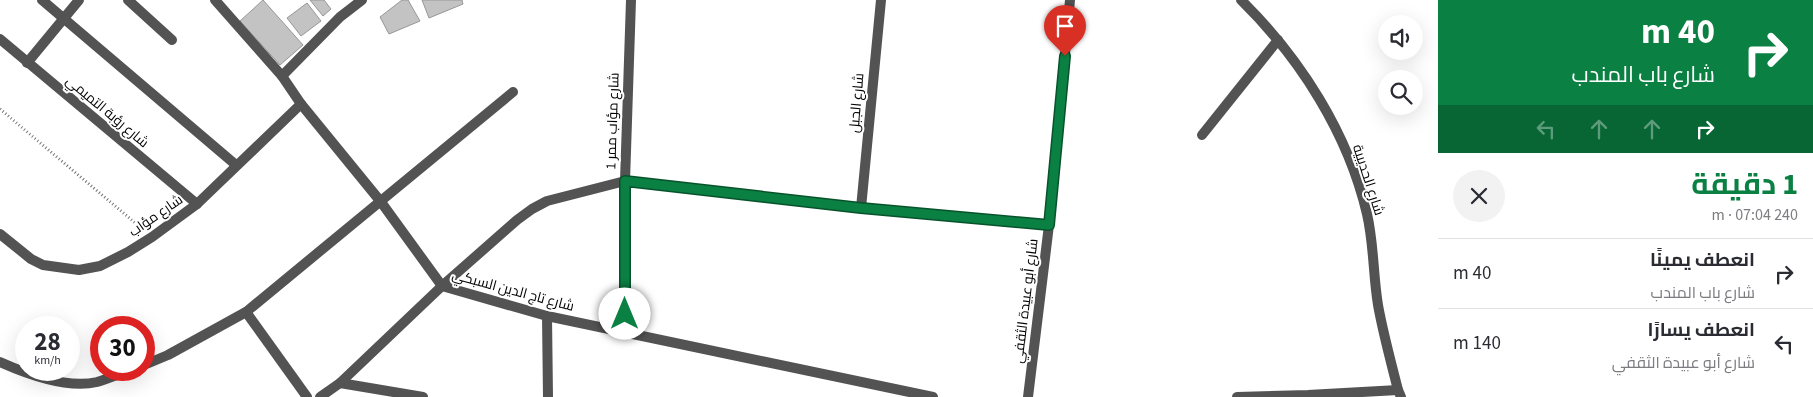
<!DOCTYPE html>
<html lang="ar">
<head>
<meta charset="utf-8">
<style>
	body { margin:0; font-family:"Source Sans 3",Cairo,sans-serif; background:#f2f2f3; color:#2b2b33; direction:rtl; height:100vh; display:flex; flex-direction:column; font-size:19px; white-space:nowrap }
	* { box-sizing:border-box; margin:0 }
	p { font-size:16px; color:#7c7c81 }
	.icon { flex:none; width:28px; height:28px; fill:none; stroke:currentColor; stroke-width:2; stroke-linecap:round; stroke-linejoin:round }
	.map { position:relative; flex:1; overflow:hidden; direction:ltr }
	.side { display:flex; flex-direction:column; background:#fff; width:375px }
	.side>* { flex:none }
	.guide { background:#0b8043; color:#fff; overflow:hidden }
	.controls { position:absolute; left:1378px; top:15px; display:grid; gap:10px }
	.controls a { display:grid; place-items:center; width:45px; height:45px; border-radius:50%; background:#fff; box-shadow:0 5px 20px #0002; font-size:25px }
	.speed { position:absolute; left:15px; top:316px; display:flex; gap:10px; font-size:25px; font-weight:700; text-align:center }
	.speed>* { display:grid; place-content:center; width:65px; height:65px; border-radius:50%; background:#fff; box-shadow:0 5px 20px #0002; line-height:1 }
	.speed small { font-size:12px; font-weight:400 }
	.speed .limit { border:8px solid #d22; background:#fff; color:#111 }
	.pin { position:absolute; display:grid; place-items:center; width:42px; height:42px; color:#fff; margin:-51px -21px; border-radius:50% 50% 50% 0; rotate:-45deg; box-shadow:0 0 5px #0007 }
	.pin .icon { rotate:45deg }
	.me { position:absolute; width:55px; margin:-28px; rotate:0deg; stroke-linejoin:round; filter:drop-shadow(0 0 4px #0008) }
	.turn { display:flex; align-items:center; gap:18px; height:105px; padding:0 15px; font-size:22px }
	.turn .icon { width:65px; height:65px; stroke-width:2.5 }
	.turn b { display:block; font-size:35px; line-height:42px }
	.lanes { display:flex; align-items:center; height:48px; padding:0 15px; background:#0003; justify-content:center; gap:25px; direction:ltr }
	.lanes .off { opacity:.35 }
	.round { display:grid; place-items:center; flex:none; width:52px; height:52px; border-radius:26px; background:#f2f2f3 }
	.overview { display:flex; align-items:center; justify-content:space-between; height:85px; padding:0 15px }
	h1 { font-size:30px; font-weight:700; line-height:38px; color:#0b8043 }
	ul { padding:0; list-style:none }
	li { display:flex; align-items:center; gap:15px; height:70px; padding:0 15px; border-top:1px solid #e1e1e2 }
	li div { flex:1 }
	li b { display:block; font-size:19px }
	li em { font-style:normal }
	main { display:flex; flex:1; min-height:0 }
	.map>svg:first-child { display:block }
	.building { fill:#c3c3c3; stroke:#979797 }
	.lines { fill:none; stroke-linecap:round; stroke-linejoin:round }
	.path { stroke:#757575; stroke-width:3; stroke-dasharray:1 2.5; stroke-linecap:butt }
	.minor { stroke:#535353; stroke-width:10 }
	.route-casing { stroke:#07532c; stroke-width:12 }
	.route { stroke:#0b8043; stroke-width:9 }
	.labels { text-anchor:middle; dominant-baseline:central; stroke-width:4; stroke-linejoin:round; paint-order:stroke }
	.street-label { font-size:14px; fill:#000; stroke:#fff }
</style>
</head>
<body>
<main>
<section class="side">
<div class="guide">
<div class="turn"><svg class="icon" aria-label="right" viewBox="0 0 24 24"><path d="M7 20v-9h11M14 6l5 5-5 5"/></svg><div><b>40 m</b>شارع باب المندب</div></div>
<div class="lanes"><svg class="icon off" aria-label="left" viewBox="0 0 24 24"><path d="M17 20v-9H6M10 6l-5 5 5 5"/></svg><svg class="icon off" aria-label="ahead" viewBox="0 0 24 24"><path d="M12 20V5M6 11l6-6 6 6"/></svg><svg class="icon off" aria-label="ahead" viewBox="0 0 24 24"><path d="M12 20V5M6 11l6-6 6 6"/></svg><svg class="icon" aria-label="right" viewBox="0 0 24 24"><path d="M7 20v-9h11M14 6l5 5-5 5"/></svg></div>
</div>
<div class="overview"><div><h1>1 دقيقة</h1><p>240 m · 07:04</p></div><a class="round"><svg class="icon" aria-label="close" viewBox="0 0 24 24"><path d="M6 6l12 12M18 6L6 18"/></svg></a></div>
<ul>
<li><svg class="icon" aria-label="right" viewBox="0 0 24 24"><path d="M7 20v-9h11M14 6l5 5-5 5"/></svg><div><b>انعطف يمينًا</b><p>شارع باب المندب</p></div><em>40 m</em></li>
<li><svg class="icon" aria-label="left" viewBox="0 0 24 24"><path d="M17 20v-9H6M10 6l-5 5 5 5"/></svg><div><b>انعطف يسارًا</b><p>شارع أبو عبيدة الثقفي</p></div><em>140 m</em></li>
</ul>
</section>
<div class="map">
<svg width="1438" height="397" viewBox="0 0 1438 397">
	<rect width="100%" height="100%" fill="#fff"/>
	<g class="building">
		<path d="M263,0L303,45L280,65L240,21Z"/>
		<path d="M310,0H324L331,9L323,16Z"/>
		<path d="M402,0H408L420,21L389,34L380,17Z"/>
		<path d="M422,0H462L463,4L429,18Z"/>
		<path d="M307,3L321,21L301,36L287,18Z"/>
	</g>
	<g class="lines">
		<path class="path" d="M0,109L140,227"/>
		<g class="minor">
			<path d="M42,0L236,165"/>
			<path d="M128,0L172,40"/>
			<path d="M215,0L282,76L301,104L381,202L442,286L547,316L933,397"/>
			<path d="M1241,0C1300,58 1348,133 1367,214C1374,244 1373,275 1378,305C1383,333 1391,362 1398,390L1401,397"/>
			<path d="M0,39L197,204"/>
			<path d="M27,63L79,0"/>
			<path d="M282,76L340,17L362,0"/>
			<path d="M1202,135L1278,40"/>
			<path d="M861,208L881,0"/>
			<path d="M0,234L31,259L43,265L79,270L100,266L128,252L152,237L197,204L301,104"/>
			<path d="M246,312L307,397"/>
			<path d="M547,316L548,397"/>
			<path d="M625,333V181L631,0"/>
			<path d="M0,362C27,374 68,389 97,382C108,379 119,374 130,370"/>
			<path d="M144,365L168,355L246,312L513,92"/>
			<path d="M340,383L423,397"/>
			<path d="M320,397L340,383L442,286L517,220L532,209L547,201L625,181L861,208L1049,225"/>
			<path d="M1028,397L1049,225L1070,0"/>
			<path d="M1237,397L1308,395L1398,390"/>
		</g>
	</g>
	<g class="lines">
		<defs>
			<path id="route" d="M625,314V181L861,208L1049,225L1065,56"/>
		</defs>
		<use href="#route" class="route-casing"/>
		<use href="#route" class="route"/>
	</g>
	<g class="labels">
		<g class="street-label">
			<text transform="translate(857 103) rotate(-85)">شارع الجبل</text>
			<text transform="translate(107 112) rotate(40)">شارع رؤبة التميمي</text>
			<text transform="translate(613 121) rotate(-88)">شارع مؤاب ممر 1</text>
			<text transform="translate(1368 180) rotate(72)">شارع الحديبية</text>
			<text transform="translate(156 216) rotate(-35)">شارع مؤاب</text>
			<text transform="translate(513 291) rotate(15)">شارع تاج الدين السبكي</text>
			<text transform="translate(1026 301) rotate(-83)">شارع أبو عبيدة الثقفي</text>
		</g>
	</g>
</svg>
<div class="controls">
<a><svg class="icon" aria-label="sound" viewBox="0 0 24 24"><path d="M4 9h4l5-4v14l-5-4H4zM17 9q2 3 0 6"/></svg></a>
<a><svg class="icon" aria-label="search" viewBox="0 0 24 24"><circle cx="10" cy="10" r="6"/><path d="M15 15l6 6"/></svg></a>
</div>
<div class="speed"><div>28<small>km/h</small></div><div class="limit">30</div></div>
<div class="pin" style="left:1065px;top:56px;background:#d93025"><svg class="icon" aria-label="arrive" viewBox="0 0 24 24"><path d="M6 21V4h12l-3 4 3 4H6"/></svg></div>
<svg class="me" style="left:625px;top:314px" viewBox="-20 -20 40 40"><circle r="19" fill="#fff"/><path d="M0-13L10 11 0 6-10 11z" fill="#0b8043"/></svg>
</div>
</main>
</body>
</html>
